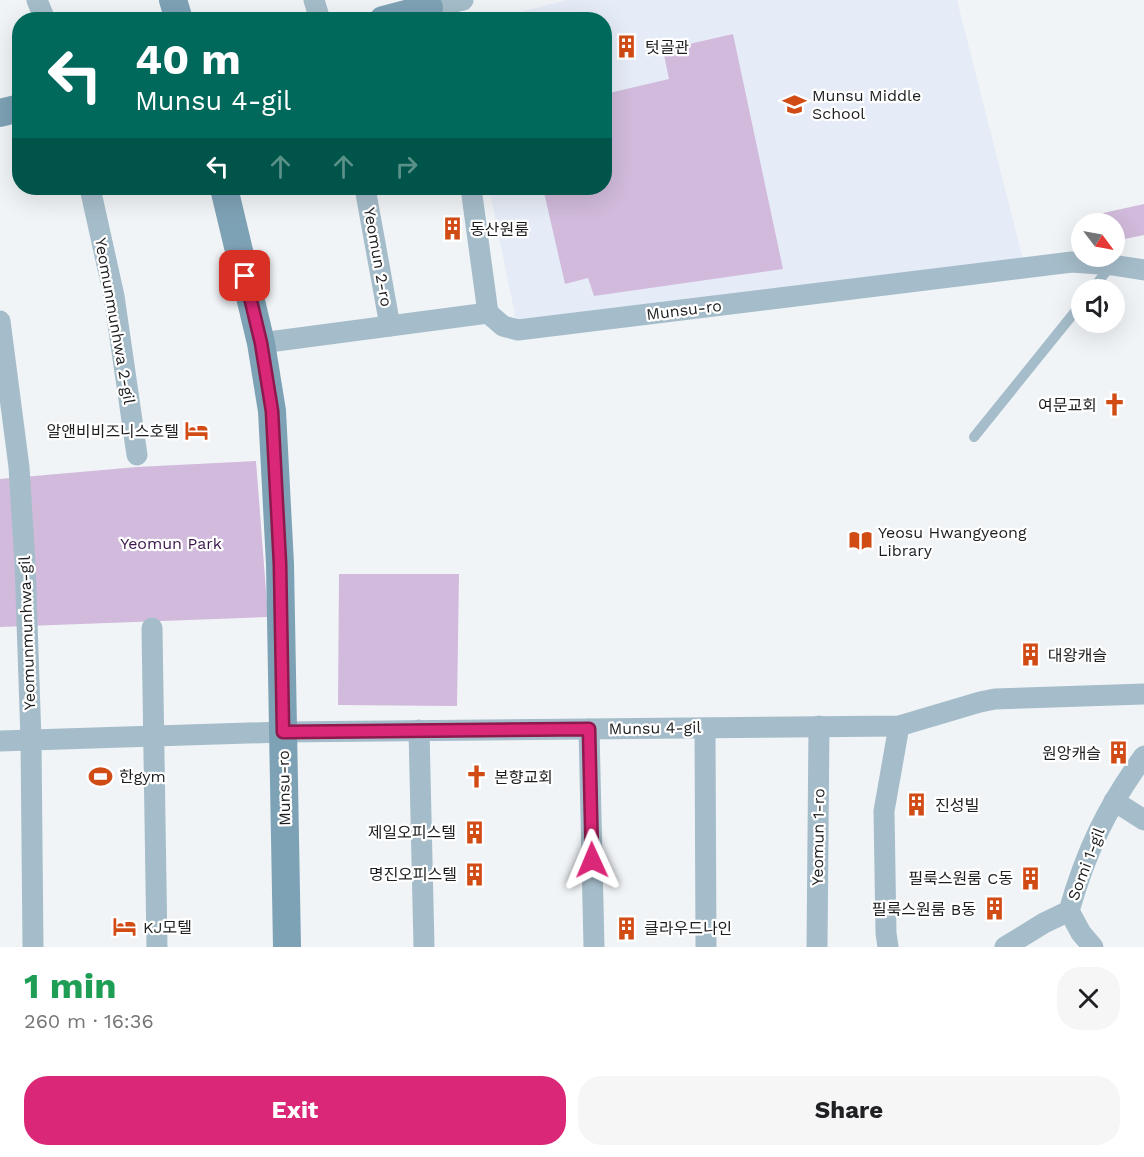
<!DOCTYPE html>
<html lang="en">
<head>
<meta charset="utf-8">
<style>
	body { margin:0; font-family:"Work Sans","Noto Sans KR",sans-serif; background:#f6f6f6; color:#202124; height:100vh; display:flex; flex-direction:column; font-size:22px; white-space:nowrap }
	* { box-sizing:border-box; margin:0 }
	p { font-size:20px; color:#757577 }
	.icon { flex:none; width:33px; height:33px; fill:none; stroke:currentColor; stroke-width:2; stroke-linecap:round; stroke-linejoin:round }
	.map { position:relative; height:947px; overflow:hidden }
	.panel { display:flex; flex-direction:column; background:#fff; flex:1 }
	.panel>* { flex:none }
	.banner { position:absolute; left:12px; top:12px; width:600px; height:183px; border-radius:24px; box-shadow:0 6px 24px #0002; background:#00695c; color:#fff; overflow:hidden }
	.needle { width:39px; rotate:122deg }
	.buttons { position:absolute; left:1071px; top:213px; display:grid; gap:12px }
	.buttons a { display:grid; place-items:center; width:54px; height:54px; border-radius:50%; background:#fff; box-shadow:0 6px 24px #0002; font-size:30px }
	.pin { position:absolute; display:grid; place-items:center; width:51px; height:51px; color:#fff; margin:-26px; border-radius:12px; box-shadow:0 3px 9px #0006 }
	.me { position:absolute; width:66px; margin:-33px; rotate:359deg; stroke-linejoin:round; filter:drop-shadow(0 0 4px #0008) }
	.turn { display:flex; align-items:center; gap:21px; height:126px; padding:0 24px; font-size:27px }
	.turn .icon { width:78px; height:78px; stroke-width:2.5 }
	.turn b { display:block; font-size:42px; line-height:51px }
	.lanes { display:flex; align-items:center; height:57px; padding:0 24px; background:#0003; justify-content:center; gap:30px; direction:ltr }
	.lanes .off { opacity:.35 }
	.round { display:grid; place-items:center; flex:none; width:63px; height:63px; border-radius:24px; background:#f6f6f6 }
	.head { display:flex; align-items:center; justify-content:space-between; height:102px; padding:0 24px }
	h1 { font-size:36px; font-weight:700; line-height:45px; color:#1e9e55 }
	.primary-button { display:flex; gap:12px; margin-top:auto; padding:12px 24px }
	.primary-button a { flex:1; height:69px; border-radius:24px; background:#db2777; color:#fff; font-size:24px; font-weight:700; line-height:69px; text-align:center }
	.primary-button a+a { background:#f6f6f6; color:#202124 }
	.map>svg:first-child { display:block }
	.built { fill:#e6ecf7 }
	.green { fill:#d1badb }
	.lines { fill:none; stroke-linecap:round; stroke-linejoin:round }
	.lane { stroke:#a5bdca; stroke-width:10 }
	.street { stroke:#a5bdca; stroke-width:21 }
	.secondary { stroke:#7ea2b5; stroke-width:28 }
	.route-casing { stroke:#8e194d; stroke-width:15 }
	.route { stroke:#db2777; stroke-width:10 }
	.labels { text-anchor:middle; dominant-baseline:central; stroke-width:4.5; stroke-linejoin:round; paint-order:stroke }
	.poi-label { font-size:16px; fill:#1d1e20; stroke:#fff; text-anchor:start }
	.street-label { font-size:16px; fill:#1d1e20; stroke:#fff }
	.park-label { font-size:16px; fill:#3c154b; stroke:#fff }
</style>
</head>
<body>
<div class="map">
<svg width="1144" height="947" viewBox="0 0 1144 947">
	<rect width="100%" height="100%" fill="#f1f4f7"/>
	<path class="built" d="M567,0H957L1024,263L516,320L489,188H604V20H488Z"/>
	<g class="green">
		<path d="M733,34L783,269L594,296L588,278L565,284L543,188H604L605,94L669,79L663,50Z"/>
		<path d="M1144,204V235L1115,241L1114,224L1106,223L1103,213Z"/>
		<path d="M256,461L268,617L0,627V479L137,467Z"/>
		<path d="M339,574H459L457,706L338,705Z"/>
	</g>
	<g class="lines">
		<g class="lane">
			<path d="M1092,290L1111,265"/>
			<path d="M974,437L1082,303"/>
		</g>
		<g class="street">
			<path d="M37,0L45,20"/>
			<path d="M314,0L320,20"/>
			<path d="M429,8L463,0"/>
			<path d="M90,188L114,296L137,455"/>
			<path d="M365,188L390,326"/>
			<path d="M471,188L488,313"/>
			<path d="M488,313L503,326L518,330L1072,262L1112,265L1144,270"/>
			<path d="M0,321L19,467L25,563L31,740L33,947"/>
			<path d="M261,343L488,313"/>
			<path d="M152,628L157,947"/>
			<path d="M705,728L706,947"/>
			<path d="M589,729L594,947"/>
			<path d="M419,730L424,947"/>
			<path d="M0,741L283,732L899,726L980,702L995,699L1144,694"/>
			<path d="M1114,801L1144,820"/>
			<path d="M1069,911L1081,933L1093,947"/>
			<path d="M817,947L819,726"/>
			<path d="M888,947L886,933L884,811L899,726"/>
			<path d="M1005,947L1044,923L1069,911C1086,851 1107,807 1144,756"/>
		</g>
		<g class="secondary">
			<path d="M173,0L179,20"/>
			<path d="M383,20L429,8"/>
			<path d="M0,113L20,108"/>
			<path d="M224,188L261,343L272,411L280,564L287,947"/>
		</g>
	</g>
	<g class="lines">
		<defs>
			<path id="route" d="M245,276L261,343L272,411L280,564L283,732L589,729L592,860"/>
		</defs>
		<use href="#route" class="route-casing"/>
		<use href="#route" class="route"/>
	</g>
	<defs>
		<symbol id="building-bare" viewBox="-9 -9 18 18"><path d="M-4-6H4V6H1V3H-1V6H-4ZM-2.5-4.3h1.7v1.8h-1.7ZM.8-4.3h1.7v1.8H.8ZM-2.5-1h1.7V.8h-1.7ZM.8-1h1.7V.8H.8Z" fill="#d14b15" stroke="#fff" stroke-width="2.5" paint-order="stroke"/></symbol>
		<symbol id="school-bare" viewBox="-9 -9 18 18"><path d="M0-5L7-2L0 1L-7-2ZM-4 1L0 2.5L4 1V4Q0 6-4 4Z" fill="#d14b15" stroke="#fff" stroke-width="2.5" paint-order="stroke"/></symbol>
		<symbol id="church-bare" viewBox="-9 -9 18 18"><path d="M-1.2-6h2.4v3.5h3.3v2.4h-3.3V6h-2.4V-.1h-3.3v-2.4h3.3Z" fill="#d14b15" stroke="#fff" stroke-width="2.5" paint-order="stroke"/></symbol>
		<symbol id="hotel-bare" viewBox="-9 -9 18 18"><path d="M-6-4.5h1.5V1H6V5H4.5V3h-9V5H-6ZM-4 0a1.8 1.8 0 1 1 3.6 0ZM.5 0V-2.5h3Q6-2.5 6 0Z" fill="#d14b15" stroke="#fff" stroke-width="2.5" paint-order="stroke"/></symbol>
		<symbol id="library-bare" viewBox="-9 -9 18 18"><path d="M-6-4Q-3-5.5-.7-3.5V5Q-3 3-6 4ZM6-4Q3-5.5 .7-3.5V5Q3 3 6 4Z" fill="#d14b15" stroke="#fff" stroke-width="2.5" paint-order="stroke"/></symbol>
		<symbol id="stadium-bare" viewBox="-9 -9 18 18"><path d="M0-5a6.5 5 0 1 0 0 10a6.5 5 0 1 0 0-10ZM-3.5-1.8h7v3.6h-7Z" fill="#d14b15" stroke="#fff" stroke-width="2.5" paint-order="stroke"/></symbol>
	</defs>
	<g fill-rule="evenodd">
		<use href="#building-bare" x="610" y="30" width="33" height="33"/>
		<use href="#school-bare" x="778" y="88" width="33" height="33"/>
		<use href="#building-bare" x="436" y="212" width="33" height="33"/>
		<use href="#church-bare" x="1098" y="388" width="33" height="33"/>
		<use href="#hotel-bare" x="180" y="414" width="33" height="33"/>
		<use href="#library-bare" x="844" y="524" width="33" height="33"/>
		<use href="#building-bare" x="1014" y="638" width="33" height="33"/>
		<use href="#building-bare" x="1102" y="736" width="33" height="33"/>
		<use href="#stadium-bare" x="84" y="760" width="33" height="33"/>
		<use href="#church-bare" x="460" y="760" width="33" height="33"/>
		<use href="#building-bare" x="900" y="788" width="33" height="33"/>
		<use href="#building-bare" x="458" y="816" width="33" height="33"/>
		<use href="#building-bare" x="458" y="858" width="33" height="33"/>
		<use href="#building-bare" x="1014" y="862" width="33" height="33"/>
		<use href="#building-bare" x="978" y="892" width="33" height="33"/>
		<use href="#hotel-bare" x="108" y="910" width="33" height="33"/>
		<use href="#building-bare" x="610" y="912" width="33" height="33"/>
	</g>
	<g class="labels">
		<g class="poi-label">
			<text x="645" y="47">텃골관</text>
			<text x="812" y="95">Munsu Middle<tspan x="812" dy="18">School</tspan></text>
			<text x="470" y="229">동산원룸</text>
			<text x="1097" y="405" text-anchor="end">여문교회</text>
			<text x="179" y="431" text-anchor="end">알앤비비즈니스호텔</text>
			<text x="878" y="532">Yeosu Hwangyeong<tspan x="878" dy="18">Library</tspan></text>
			<text x="1048" y="655">대왕캐슬</text>
			<text x="1101" y="753" text-anchor="end">원앙캐슬</text>
			<text x="119" y="776">한gym</text>
			<text x="494" y="777">본향교회</text>
			<text x="935" y="805">진성빌</text>
			<text x="456" y="832" text-anchor="end">제일오피스텔</text>
			<text x="457" y="874" text-anchor="end">명진오피스텔</text>
			<text x="1013" y="878" text-anchor="end">필룩스원룸 C동</text>
			<text x="976" y="909" text-anchor="end">필룩스원룸 B동</text>
			<text x="143" y="927">KJ모텔</text>
			<text x="644" y="928">클라우드나인</text>
		</g>
		<g class="street-label">
			<text transform="translate(378 257) rotate(80)">Yeomun 2-ro</text>
			<text transform="translate(684 310) rotate(-7)">Munsu-ro</text>
			<text transform="translate(115 321) rotate(80)">Yeomunmunhwa 2-gil</text>
			<text transform="translate(27 633) rotate(-92)">Yeomunmunhwa-gil</text>
			<text transform="translate(655 728) rotate(-1)">Munsu 4-gil</text>
			<text transform="translate(284 788) rotate(-91)">Munsu-ro</text>
			<text transform="translate(818 837) rotate(-89)">Yeomun 1-ro</text>
			<text transform="translate(1086 864) rotate(-69)">Somi 1-gil</text>
		</g>
		<g class="park-label">
			<text x="171" y="543">Yeomun Park</text>
		</g>
	</g>
</svg>
<div class="buttons">
<a><svg class="needle" viewBox="-14 -14 28 28"><path d="M0-13l5 13h-10z" fill="#e53935"/><path d="M0 13l5-13h-10z" fill="#757577"/></svg></a>
<a><svg class="icon" aria-label="sound" viewBox="0 0 24 24"><path d="M4 9h4l5-4v14l-5-4H4zM17 9q2 3 0 6"/></svg></a>
</div>
<div class="pin" style="left:245px;top:276px;background:#d93025"><svg class="icon" aria-label="arrive" viewBox="0 0 24 24"><path d="M6 21V4h12l-3 4 3 4H6"/></svg></div>
<svg class="me" style="left:592px;top:860px" viewBox="-20 -20 40 40"><path d="M0-17L14 15 0 8-14 15z" fill="#db2777" stroke="#fff" stroke-width="4"/></svg>
<div class="banner">
<div class="turn"><svg class="icon" aria-label="left" viewBox="0 0 24 24"><path d="M17 20v-9H6M10 6l-5 5 5 5"/></svg><div><b>40 m</b>Munsu 4-gil</div></div>
<div class="lanes"><svg class="icon" aria-label="left" viewBox="0 0 24 24"><path d="M17 20v-9H6M10 6l-5 5 5 5"/></svg><svg class="icon off" aria-label="ahead" viewBox="0 0 24 24"><path d="M12 20V5M6 11l6-6 6 6"/></svg><svg class="icon off" aria-label="ahead" viewBox="0 0 24 24"><path d="M12 20V5M6 11l6-6 6 6"/></svg><svg class="icon off" aria-label="right" viewBox="0 0 24 24"><path d="M7 20v-9h11M14 6l5 5-5 5"/></svg></div>
</div>
</div>
<section class="panel">
<div class="head"><div><h1>1 min</h1><p>260 m · 16:36</p></div><a class="round"><svg class="icon" aria-label="close" viewBox="0 0 24 24"><path d="M6 6l12 12M18 6L6 18"/></svg></a></div>
<div class="primary-button"><a>Exit</a><a>Share</a></div>
</section>
</body>
</html>
